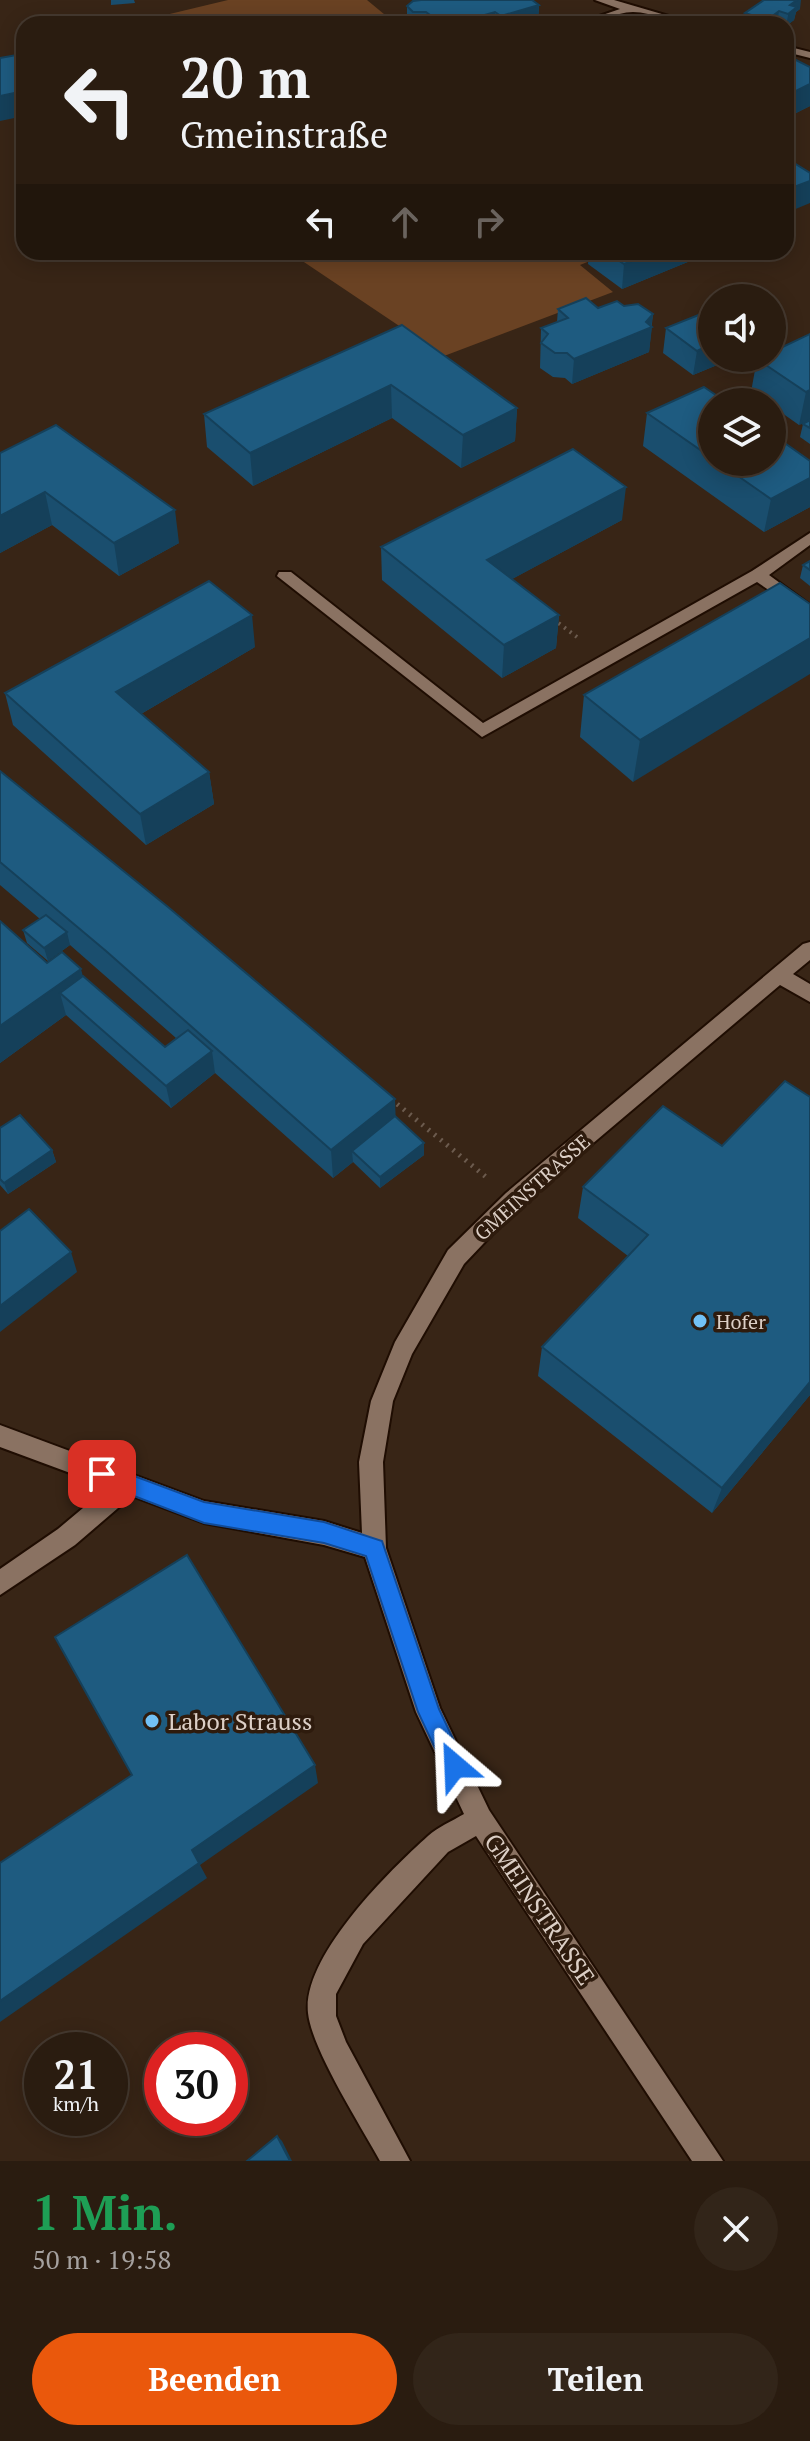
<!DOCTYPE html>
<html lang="de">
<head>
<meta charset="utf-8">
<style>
	body { margin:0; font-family:"PT Serif",serif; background:#322519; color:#f1f3f6; height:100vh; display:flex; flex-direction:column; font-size:30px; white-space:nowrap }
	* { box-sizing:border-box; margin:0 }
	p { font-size:26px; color:#a5a19f }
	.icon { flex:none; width:44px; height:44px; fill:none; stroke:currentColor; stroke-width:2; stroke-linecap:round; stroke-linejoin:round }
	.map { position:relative; height:2161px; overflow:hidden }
	.drawer { display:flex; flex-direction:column; background:#2a1c10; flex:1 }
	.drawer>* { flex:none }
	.guide { position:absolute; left:16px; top:16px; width:778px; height:244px; border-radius:24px; box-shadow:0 4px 20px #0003,0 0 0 2px #463a30; background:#2a1c10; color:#f1f3f6; overflow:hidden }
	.controls { position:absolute; left:698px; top:284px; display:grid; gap:16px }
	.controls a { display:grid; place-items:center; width:88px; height:88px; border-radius:50%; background:#2a1c10; box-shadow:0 4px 20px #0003,0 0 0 2px #463a30; font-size:40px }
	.speed { position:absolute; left:24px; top:2032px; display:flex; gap:16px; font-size:40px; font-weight:700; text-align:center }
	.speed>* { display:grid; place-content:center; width:104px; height:104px; border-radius:50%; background:#2a1c10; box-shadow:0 4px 20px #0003,0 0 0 2px #463a30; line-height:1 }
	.speed small { font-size:20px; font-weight:400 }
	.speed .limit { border:12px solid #d22; background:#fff; color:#111 }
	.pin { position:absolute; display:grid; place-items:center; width:68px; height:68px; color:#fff; margin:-34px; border-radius:16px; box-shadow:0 4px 12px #0006 }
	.me { position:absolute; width:88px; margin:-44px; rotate:334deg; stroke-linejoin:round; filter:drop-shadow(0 0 6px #0008) }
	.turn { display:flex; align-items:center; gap:28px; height:168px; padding:0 32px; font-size:36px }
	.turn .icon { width:104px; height:104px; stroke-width:2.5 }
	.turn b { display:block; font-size:56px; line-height:68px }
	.lanes { display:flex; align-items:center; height:76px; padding:0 32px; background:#0003; justify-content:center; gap:40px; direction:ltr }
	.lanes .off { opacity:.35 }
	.round { display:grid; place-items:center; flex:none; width:84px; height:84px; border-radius:42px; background:#322519 }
	.headline { display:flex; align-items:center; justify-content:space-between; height:136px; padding:0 32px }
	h1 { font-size:48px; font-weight:800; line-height:60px; color:#1e9e55 }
	.primary-button { display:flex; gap:16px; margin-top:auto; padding:16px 32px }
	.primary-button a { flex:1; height:92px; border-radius:48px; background:#ea580c; color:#fff; font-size:32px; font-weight:800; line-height:92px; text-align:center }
	.primary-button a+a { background:#322519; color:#f1f3f6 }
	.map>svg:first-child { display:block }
	.green { fill:#6a4223 }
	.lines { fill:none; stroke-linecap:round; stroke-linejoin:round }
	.minor-casing { stroke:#1f0d02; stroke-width:4 }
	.path-far1 { stroke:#6c5b4e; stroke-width:4; stroke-dasharray:2 5; stroke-linecap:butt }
	.path { stroke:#6c5b4e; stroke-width:5; stroke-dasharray:2 6; stroke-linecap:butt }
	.minor { fill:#8a7262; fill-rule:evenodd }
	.wall { fill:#1a4e6e }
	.shaded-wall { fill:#15405a }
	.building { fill:#1e5b80; stroke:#15405a; stroke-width:2 }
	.route { fill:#1a73e8; stroke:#114b97; stroke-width:2 }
	.poi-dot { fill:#72c1f5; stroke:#2e1b0d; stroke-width:3 }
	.labels { text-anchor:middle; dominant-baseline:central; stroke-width:7; stroke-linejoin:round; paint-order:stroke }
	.street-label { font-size:20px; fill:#dccfc6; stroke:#2e1b0d }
	.poi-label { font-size:20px; fill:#dccfc6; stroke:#2e1b0d; text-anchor:start }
	.near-poi-label { font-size:24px; fill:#dccfc6; stroke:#2e1b0d; text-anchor:start }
	.near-street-label { font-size:24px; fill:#dccfc6; stroke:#2e1b0d }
</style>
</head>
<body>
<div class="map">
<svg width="810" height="2161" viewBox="0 0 810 2161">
	<rect width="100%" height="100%" fill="#382516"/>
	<g class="green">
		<path d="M228,0H367L396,24H128Z"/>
		<path d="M289,252H612L580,265L613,292L444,356Z"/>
	</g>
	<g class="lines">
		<defs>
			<g id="minor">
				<path d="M595,0H614L696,24C673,24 653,12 633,12C615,12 597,24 576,24L620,9Z"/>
				<path d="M786,46L810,52V58L786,52Z"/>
				<path d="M810,533V545L769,575L810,605V618L757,582L482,737L277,576L279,572H291L483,723L752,571Z"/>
				<path d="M810,942V960L793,974L810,984V1002L780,985L520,1205L464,1264L412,1354L393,1401L383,1462L386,1548L440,1708L489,1810L723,2161H692L476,1836L448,1852L363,1944L336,1994V2016L346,2042L410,2161H380C361,2126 312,2050 308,2013C302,1957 388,1872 428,1836C438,1827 452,1821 464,1814L416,1712L365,1557L324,1545L204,1523L132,1496L75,1545L0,1595V1569L58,1529L108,1487L0,1447V1425L204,1501L324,1521L362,1533L359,1462L371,1401L395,1342L448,1250L506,1193L803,944Z"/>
			</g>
		</defs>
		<use href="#minor" class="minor-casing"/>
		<path class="path-far1" d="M553,619L577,637"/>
		<path class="path" d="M391,1099L486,1177"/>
		<use href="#minor" class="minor"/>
	</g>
	<g class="wall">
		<path d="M111,0H134L135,3L111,5Z"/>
		<path d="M539,5L538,24H407V6Z"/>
		<path d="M800,9L796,12L794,20L786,26V24H744L745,13Z"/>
		<path d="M786,55L810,67V106L786,118Z"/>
		<path d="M589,252H712L622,289L588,264Z"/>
		<path d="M624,306L653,314L649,352L572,384L565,378L553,377L540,368L541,328L557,322L558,309Z"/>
		<path d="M402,325L517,408L515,441L461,468L392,418L253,486L207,447L204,414Z"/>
		<path d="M666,328L712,358H734L693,375L663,353Z"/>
		<path d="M810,334V420L799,425L772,406V402H766L751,392L757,359Z"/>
		<path d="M712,402V462L810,461V507L764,532L643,446L647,413Z"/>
		<path d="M810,420V444L800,437L803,424Z"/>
		<path d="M0,453L179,543L119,576L52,525L0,553Z"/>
		<path d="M622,520L512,579L559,615L556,648L502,678L382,580L381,547Z"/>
		<path d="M810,561V586L800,578L803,565Z"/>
		<path d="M780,583L633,782L580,737L584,695Z"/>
		<path d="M255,647L141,714L209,772L214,804L146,845L13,725L5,693Z"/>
		<path d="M0,771L395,1116L424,1143V1155L380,1188L353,1162L333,1178L215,1073L171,1108L66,1015L0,1063V921L47,963L83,976L165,1047L176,1038L70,945L48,961L27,943L23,930L40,919L0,885Z"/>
		<path d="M810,1097V1395L712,1513L538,1376L542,1347L628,1256L578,1218L583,1187L722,1146Z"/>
		<path d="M0,1128L52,1150L56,1162L8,1194L0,1185Z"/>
	</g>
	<g class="shaded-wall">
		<path d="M797,0H801L800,9L796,12L794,20L786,26L790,5Z"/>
		<path d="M539,5L538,24H501V16Z"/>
		<path d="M779,11L777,24H767V20Z"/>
		<path d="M495,12V24H452Z"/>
		<path d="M810,84V106L786,118L790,94Z"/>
		<path d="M24,91V116L0,121V96Z"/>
		<path d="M810,181V203L786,213V190Z"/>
		<path d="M655,252H712L622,289L624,264Z"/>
		<path d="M653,314L651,328L652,327L649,352L572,384L574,359L646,322Z"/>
		<path d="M712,344V358H734L693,375L697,351Z"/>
		<path d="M391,385L392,418L253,486L250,453Z"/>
		<path d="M810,390V420L799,425L806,392Z"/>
		<path d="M517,408L515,441L461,468L463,435Z"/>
		<path d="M810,478V507L764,532L771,499Z"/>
		<path d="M626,487L622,520L486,593L487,560Z"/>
		<path d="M45,492L52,525L0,553V516Z"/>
		<path d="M175,510L179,543L119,576L114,543Z"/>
		<path d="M252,615L255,647L122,725L116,692Z"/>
		<path d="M559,615L556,648L502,678L504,645Z"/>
		<path d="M810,638V674L633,782L640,740Z"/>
		<path d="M209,772L214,804L146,845L140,814Z"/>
		<path d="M67,932L70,945L48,961L44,948Z"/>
		<path d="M81,969L89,999L60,993L66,1015L0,1063V1026Z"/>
		<path d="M212,1051L215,1073L171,1108L166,1086Z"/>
		<path d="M395,1099L396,1127L352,1151L353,1162L333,1178L331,1150Z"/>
		<path d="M424,1143V1155L380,1188V1177Z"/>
		<path d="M52,1150L56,1162L8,1194L4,1183Z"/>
		<path d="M71,1252L77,1272L0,1332V1306Z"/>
		<path d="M810,1382V1395L712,1513L722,1488Z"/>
		<path d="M315,1765L318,1783L200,1865L207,1878L0,2022V2001L192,1850Z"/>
		<path d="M277,2136L282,2141L292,2161H290Z"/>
	</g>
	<g class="building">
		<path d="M421,0H532L539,5L501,16L495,12L452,24H442L426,12H413L407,6L413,1Z"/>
		<path d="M764,0H797L790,5L797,7L788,14L779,11L767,20L745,13Z"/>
		<path d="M22,54L24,57V91L0,96V58Z"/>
		<path d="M786,55L810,67V84L790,94L786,92Z"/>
		<path d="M786,158L810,173V181L786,190Z"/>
		<path d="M607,252H655L624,264Z"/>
		<path d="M586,298L598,308L617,301L624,306L638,304L653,314L646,322L652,327L574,359L567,353H555L541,343L548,334L541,328L568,318L558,309Z"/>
		<path d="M711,310L712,344L697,351L666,328Z"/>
		<path d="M402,325L517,408L463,435L391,385L250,453L204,414Z"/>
		<path d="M810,334V390L806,392L757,359L772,358V352Z"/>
		<path d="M704,387L726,402H712V458L647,413Z"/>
		<path d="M810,420V428L803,424Z"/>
		<path d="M56,425L175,510L114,543L45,492L0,516V453Z"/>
		<path d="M772,434L810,461V478L771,499L718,462H772Z"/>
		<path d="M573,449L626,487L487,560L559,615L504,645L381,547Z"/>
		<path d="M810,561V570L803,565Z"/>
		<path d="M209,581L252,615L116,692L209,772L140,814L5,693Z"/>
		<path d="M780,583L810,604V638L640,740L584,695Z"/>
		<path d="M0,771L168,907L395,1099L331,1150L106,951L0,862Z"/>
		<path d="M46,915L67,932L44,948L23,930Z"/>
		<path d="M0,921L47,963L62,952L81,969L0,1026Z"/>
		<path d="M83,976L165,1047L188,1030L212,1051L166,1086L60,993Z"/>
		<path d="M785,1081L810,1097V1382L722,1488L542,1347L648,1235L583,1187L663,1106L722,1146Z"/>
		<path d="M20,1115L52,1150L4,1183L0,1179V1128Z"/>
		<path d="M395,1116L424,1143L380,1177L352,1151Z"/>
		<path d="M29,1209L71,1252L0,1306V1231Z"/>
		<path d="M187,1555L315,1765L192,1850L199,1863L0,2001V1863L132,1775L55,1637Z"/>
		<path d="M277,2136L290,2161H247Z"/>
	</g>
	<path class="route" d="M102,1464L204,1502L324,1522L382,1541L439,1709L466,1766L463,1774L455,1777L447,1774L418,1712L366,1556L324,1543L204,1523L95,1481L92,1474L95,1467Z"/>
	<g class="poi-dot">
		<circle cx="700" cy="1321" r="8"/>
		<circle cx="152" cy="1721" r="8"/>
	</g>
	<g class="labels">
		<g class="street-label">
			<text transform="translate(532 1187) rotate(-42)">GMEINSTRASSE</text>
		</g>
		<g class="poi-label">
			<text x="716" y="1321">Hofer</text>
		</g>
		<g class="near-poi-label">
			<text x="168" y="1721">Labor Strauss</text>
		</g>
		<g class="near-street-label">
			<text transform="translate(540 1909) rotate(56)">GMEINSTRASSE</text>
		</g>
	</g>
</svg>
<div class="controls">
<a><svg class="icon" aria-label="sound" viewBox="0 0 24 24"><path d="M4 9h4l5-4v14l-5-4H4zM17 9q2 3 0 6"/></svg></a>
<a><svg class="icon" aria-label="layers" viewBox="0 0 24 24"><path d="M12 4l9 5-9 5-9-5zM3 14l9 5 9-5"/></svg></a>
</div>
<div class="speed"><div>21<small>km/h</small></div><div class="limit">30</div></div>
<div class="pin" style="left:102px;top:1474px;background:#d93025"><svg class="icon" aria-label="arrive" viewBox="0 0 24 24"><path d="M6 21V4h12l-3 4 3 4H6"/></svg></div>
<svg class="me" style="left:455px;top:1766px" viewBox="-20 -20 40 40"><path d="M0-17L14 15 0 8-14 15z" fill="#1a73e8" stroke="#fff" stroke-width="4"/></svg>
<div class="guide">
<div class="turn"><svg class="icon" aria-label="left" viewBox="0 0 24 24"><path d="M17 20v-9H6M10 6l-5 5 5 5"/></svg><div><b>20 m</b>Gmeinstraße</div></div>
<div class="lanes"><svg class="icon" aria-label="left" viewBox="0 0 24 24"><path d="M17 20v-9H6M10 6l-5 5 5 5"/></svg><svg class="icon off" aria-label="ahead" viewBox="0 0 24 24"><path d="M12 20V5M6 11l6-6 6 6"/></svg><svg class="icon off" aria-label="right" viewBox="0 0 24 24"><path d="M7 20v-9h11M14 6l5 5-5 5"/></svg></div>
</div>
</div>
<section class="drawer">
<div class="headline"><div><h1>1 Min.</h1><p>50 m · 19:58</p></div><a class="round"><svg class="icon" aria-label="close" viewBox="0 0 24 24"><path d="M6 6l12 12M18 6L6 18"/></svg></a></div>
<div class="primary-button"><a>Beenden</a><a>Teilen</a></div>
</section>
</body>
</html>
